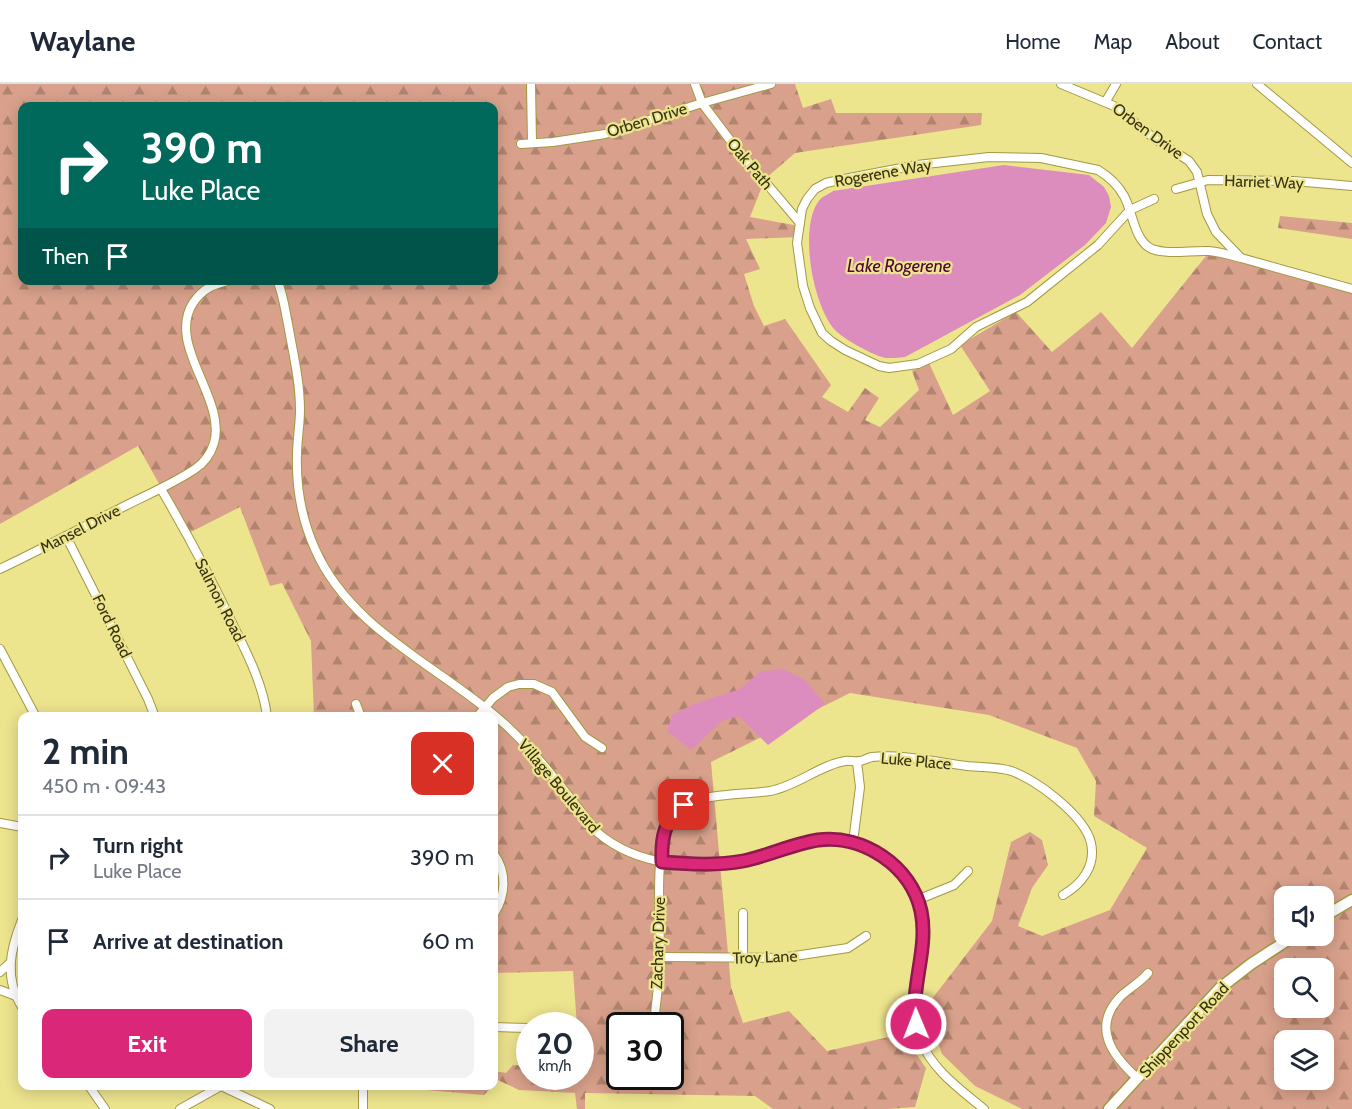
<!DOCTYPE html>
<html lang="en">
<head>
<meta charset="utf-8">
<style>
	body { margin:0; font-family:Cabin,sans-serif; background:#f2f2f3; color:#1f2937; height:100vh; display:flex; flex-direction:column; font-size:22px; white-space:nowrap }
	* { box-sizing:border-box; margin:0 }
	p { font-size:20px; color:#747a83 }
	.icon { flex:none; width:33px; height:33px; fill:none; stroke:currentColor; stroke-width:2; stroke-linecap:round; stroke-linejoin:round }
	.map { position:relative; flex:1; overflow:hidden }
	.panel { position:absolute; left:18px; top:628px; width:480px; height:378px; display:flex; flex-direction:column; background:#fff; border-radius:12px; box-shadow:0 3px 15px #0003 }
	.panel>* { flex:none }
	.banner { position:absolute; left:18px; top:18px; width:480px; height:183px; border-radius:12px; box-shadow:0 3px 15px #0003; background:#00695c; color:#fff; overflow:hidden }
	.fabs { position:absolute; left:1274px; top:802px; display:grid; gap:12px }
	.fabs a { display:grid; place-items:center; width:60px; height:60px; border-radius:12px; background:#fff; box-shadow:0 3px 15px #0003; font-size:30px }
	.speed { position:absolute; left:516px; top:928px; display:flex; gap:12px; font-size:30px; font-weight:700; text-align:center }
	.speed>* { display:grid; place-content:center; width:78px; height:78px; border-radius:50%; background:#fff; box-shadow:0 3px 15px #0003; line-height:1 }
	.speed small { font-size:15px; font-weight:400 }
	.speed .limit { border:3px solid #111; border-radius:9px; background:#fff; color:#111 }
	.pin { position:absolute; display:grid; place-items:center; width:51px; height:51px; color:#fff; margin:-26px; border-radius:12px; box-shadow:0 3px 9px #0006 }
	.me { position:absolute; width:66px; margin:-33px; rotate:359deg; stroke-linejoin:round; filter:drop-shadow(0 0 4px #0008) }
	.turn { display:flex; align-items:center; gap:21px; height:126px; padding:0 24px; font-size:27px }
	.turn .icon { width:78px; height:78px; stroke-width:2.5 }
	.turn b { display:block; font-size:42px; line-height:51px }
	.then { display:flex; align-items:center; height:57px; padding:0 24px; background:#0003; gap:12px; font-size:22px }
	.round { display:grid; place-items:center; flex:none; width:63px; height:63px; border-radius:12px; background:#f2f2f3 }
	.head { display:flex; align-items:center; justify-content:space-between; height:102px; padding:0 24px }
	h1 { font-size:36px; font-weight:800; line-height:45px }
	.action { display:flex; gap:12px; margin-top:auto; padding:12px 24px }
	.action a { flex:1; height:69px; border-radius:12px; background:#db2777; color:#fff; font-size:24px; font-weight:800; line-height:69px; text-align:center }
	.action a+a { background:#f2f2f3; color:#1f2937 }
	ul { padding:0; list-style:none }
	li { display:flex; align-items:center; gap:18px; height:84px; padding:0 24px; border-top:2px solid #e0e1e3 }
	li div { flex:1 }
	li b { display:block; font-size:22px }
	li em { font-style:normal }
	header { display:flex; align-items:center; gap:36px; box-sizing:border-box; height:84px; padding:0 30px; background:#fff; border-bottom:2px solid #e0e1e3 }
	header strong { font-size:28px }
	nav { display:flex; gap:33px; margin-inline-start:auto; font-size:21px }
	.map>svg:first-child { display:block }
	.forest { fill:url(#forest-firs); fill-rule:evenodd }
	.water { fill:#dc8cbd }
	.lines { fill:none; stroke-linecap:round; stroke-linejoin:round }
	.street-casing { stroke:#a29944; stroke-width:10 }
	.secondary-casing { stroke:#a29944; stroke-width:13 }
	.street { stroke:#fff; stroke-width:8 }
	.secondary { stroke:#fff; stroke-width:10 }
	.route-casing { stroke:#8e194d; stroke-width:15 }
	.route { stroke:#db2777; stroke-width:10 }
	.labels { text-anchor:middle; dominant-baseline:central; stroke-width:4.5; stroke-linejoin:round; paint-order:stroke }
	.street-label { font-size:16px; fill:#36320e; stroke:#ede48e }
	.water-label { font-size:18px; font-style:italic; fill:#4d0439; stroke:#ede48e }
</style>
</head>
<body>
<header>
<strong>Waylane</strong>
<nav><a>Home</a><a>Map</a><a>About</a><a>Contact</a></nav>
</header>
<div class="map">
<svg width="1352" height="1025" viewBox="0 0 1352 1025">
	<defs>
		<pattern id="forest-firs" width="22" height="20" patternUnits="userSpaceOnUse" patternTransform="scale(1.5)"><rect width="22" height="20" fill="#d9a18b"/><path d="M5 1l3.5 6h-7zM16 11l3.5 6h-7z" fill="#b18470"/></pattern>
	</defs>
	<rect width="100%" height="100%" fill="#ede48e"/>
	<g class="forest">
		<path d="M0,0H795L803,24L831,15L836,29H982L981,41L795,69L765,95L750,133L799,142L798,153L746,155L760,185L744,190L754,222L764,242L785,235L831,301L822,313L848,328L865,304L879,314L865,336L880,343L919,306L912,287L929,279L953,331L990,307L960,261L1016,228L1052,268L1101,228L1132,264L1210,167L1352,204V1025H1022L975,1002L942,970L925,924L992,837L1011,758L1030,748L1042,756L1048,781L1032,804L1018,842L1042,852L1110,826L1147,764L1094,732L1096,697L1077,664L989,631L850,609L711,678L731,903L743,939L789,927L827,967L902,950L926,984L915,1023L887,1025H773L755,1012L585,1009V1025H577L575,1009L519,1006L498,996L494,1001V987L506,989L513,981L529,982L530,993H580V942H577L573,887L494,889V633H314L311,557L282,499L270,502L240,423L187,450L138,362L0,440ZM22,22H494V196H22ZM1284,813H1323V852H1284ZM1284,885H1323V924H1284ZM620,942H670V993H620ZM1284,957H1323V996H1284Z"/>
		<path d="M1280,132L1352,139V155L1278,144Z"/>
		<path d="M404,1002H493L484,1011L403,1004Z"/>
	</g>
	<g class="water">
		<path d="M1004,81L1089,91L1104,103L1109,112L1111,123L1106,139L1085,161L1020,211L905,273C899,274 892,274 886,274C874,272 843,255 834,245C813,220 799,146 818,118C821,113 829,110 833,107Z"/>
		<path d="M783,585L805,596L825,620L768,661L739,632L722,637L691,666L667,647L672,631L694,620L740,605L760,588Z"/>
	</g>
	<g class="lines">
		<defs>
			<g id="street">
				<path d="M531,0L532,59"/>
				<path d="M695,0L702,19L733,60L800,139"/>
				<path d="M1061,0L1114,22L1155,55L1189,77L1197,88L1207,130L1216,148L1241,174L1352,205"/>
				<path d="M1257,0L1352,79"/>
				<path d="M1106,17L1116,0"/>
				<path d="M521,60L553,58L605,50L702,19L771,0"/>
				<path d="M1176,105L1208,96L1294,97L1352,102"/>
				<path d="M1154,115L1130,126L1098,161L1027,218L976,243L951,265L918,280L889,284L879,282L845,266L831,257L822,249L810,224L803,202L797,159L802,125L807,115L815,105L826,99L844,95L917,81L989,73L1041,74L1098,86C1108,92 1118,101 1124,112C1133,128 1134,157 1152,165C1169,171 1191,166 1209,167C1220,168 1230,171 1241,174"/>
				<path d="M277,196C283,209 285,226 288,240C293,269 300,297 300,326C300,341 297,356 297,371C296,403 302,436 315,465C350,545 437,581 500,636C537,668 567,711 598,749C637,782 697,787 746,776C794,765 833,740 881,771C911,791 927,825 923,861C920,893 908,924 920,955C932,986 960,1005 984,1025"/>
				<path d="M161,405C188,451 213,498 236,547C249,573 264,604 267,633"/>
				<path d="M66,452L148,615L155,633"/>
				<path d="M0,485C40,466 79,445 119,425C144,412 171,401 195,385C204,379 211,369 214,359C227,315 166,261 193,219C203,204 214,200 231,196"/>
				<path d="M0,565L36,633"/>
				<path d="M356,620L361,633"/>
				<path d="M477,633L493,614L508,603L519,600H534L552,608L585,653L602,664"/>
				<path d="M0,739L22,743"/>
				<path d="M853,758L860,703L857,678"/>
				<path d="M494,770C507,788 506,811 494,830"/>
				<path d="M917,816L954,801L968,787"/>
				<path d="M22,836C10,866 4,894 22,923"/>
				<path d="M660,873L781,874L848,864L866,852"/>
				<path d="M743,875V829"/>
				<path d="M0,888L10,879"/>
				<path d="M0,906L16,912"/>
				<path d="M654,940C656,917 660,894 660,872C660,840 654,756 671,733C689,707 741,712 770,707C797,702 820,681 845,677C850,676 854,678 859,677C863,677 867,674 872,673C903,670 936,678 967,682C980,683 995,683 1008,686C1034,693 1085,732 1091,759C1096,782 1082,800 1063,811"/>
				<path d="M494,943L530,944"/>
				<path d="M1137,994C1113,972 1091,944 1120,913C1129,904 1140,899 1148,889"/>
				<path d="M89,1002L105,1025"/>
				<path d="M221,1002L270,1025"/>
				<path d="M180,1025L221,1002"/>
				<path d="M363,1025V1002"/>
			</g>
			<g id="secondary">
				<path d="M1323,833L1352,816"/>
				<path d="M1109,1025L1220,904L1251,880L1294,852"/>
			</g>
		</defs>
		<use href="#street" class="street-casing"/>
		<use href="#secondary" class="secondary-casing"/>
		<use href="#street" class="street"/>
		<use href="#secondary" class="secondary"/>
	</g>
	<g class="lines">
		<defs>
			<path id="route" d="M684,721C664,735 661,755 662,778C689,780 716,782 743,777C768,772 792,760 818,756C863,750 911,782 921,827C929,865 910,902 916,940"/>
		</defs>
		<use href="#route" class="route-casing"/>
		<use href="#route" class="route"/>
	</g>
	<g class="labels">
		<g class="street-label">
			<text transform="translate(647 36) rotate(-17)">Orben Drive</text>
			<text transform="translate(1148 47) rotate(36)">Orben Drive</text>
			<text transform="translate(750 80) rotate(50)">Oak Path</text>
			<text transform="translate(883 89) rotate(-10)">Rogerene Way</text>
			<text transform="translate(1264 98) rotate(2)">Harriet Way</text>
			<text transform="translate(80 445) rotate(-27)">Mansel Drive</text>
			<text transform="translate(220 516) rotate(63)">Salmon Road</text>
			<text transform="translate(112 542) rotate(64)">Ford Road</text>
			<text transform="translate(916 677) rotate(5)">Luke Place</text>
			<text transform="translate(559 702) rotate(50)">Village Boulevard</text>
			<text transform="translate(658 859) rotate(-88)">Zachary Drive</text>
			<text transform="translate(765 873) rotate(-2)">Troy Lane</text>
			<text transform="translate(1184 946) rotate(-47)">Shippenport Road</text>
		</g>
		<g class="water-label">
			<text x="899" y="182">Lake Rogerene</text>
		</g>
	</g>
</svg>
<div class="fabs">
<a><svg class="icon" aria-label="sound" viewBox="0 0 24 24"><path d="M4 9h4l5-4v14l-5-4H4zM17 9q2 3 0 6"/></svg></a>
<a><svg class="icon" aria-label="search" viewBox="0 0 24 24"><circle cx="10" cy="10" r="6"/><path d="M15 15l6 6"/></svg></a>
<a><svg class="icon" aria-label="layers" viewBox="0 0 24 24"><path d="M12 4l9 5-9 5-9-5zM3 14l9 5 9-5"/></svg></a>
</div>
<div class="speed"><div>20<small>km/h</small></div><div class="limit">30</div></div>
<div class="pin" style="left:684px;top:721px;background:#d93025"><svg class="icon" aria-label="arrive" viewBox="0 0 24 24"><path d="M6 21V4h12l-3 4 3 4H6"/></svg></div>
<svg class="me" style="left:916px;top:940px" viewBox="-20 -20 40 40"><circle r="17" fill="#db2777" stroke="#fff" stroke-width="3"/><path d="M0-11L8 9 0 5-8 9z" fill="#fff"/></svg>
<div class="banner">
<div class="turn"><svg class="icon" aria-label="right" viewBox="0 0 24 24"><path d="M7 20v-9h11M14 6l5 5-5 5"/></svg><div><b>390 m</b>Luke Place</div></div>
<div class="then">Then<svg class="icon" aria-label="arrive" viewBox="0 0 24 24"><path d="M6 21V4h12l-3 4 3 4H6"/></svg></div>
</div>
<section class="panel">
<div class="head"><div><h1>2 min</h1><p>450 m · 09:43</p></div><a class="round" style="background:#d93025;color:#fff"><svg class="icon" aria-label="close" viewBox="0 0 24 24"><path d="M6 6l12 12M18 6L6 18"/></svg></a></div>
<ul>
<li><svg class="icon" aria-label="right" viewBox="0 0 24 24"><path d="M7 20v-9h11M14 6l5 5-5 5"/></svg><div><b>Turn right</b><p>Luke Place</p></div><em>390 m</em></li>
<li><svg class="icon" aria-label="arrive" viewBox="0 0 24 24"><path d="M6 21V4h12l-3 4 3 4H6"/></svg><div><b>Arrive at destination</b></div><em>60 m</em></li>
</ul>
<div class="action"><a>Exit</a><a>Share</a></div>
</section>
</div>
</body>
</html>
